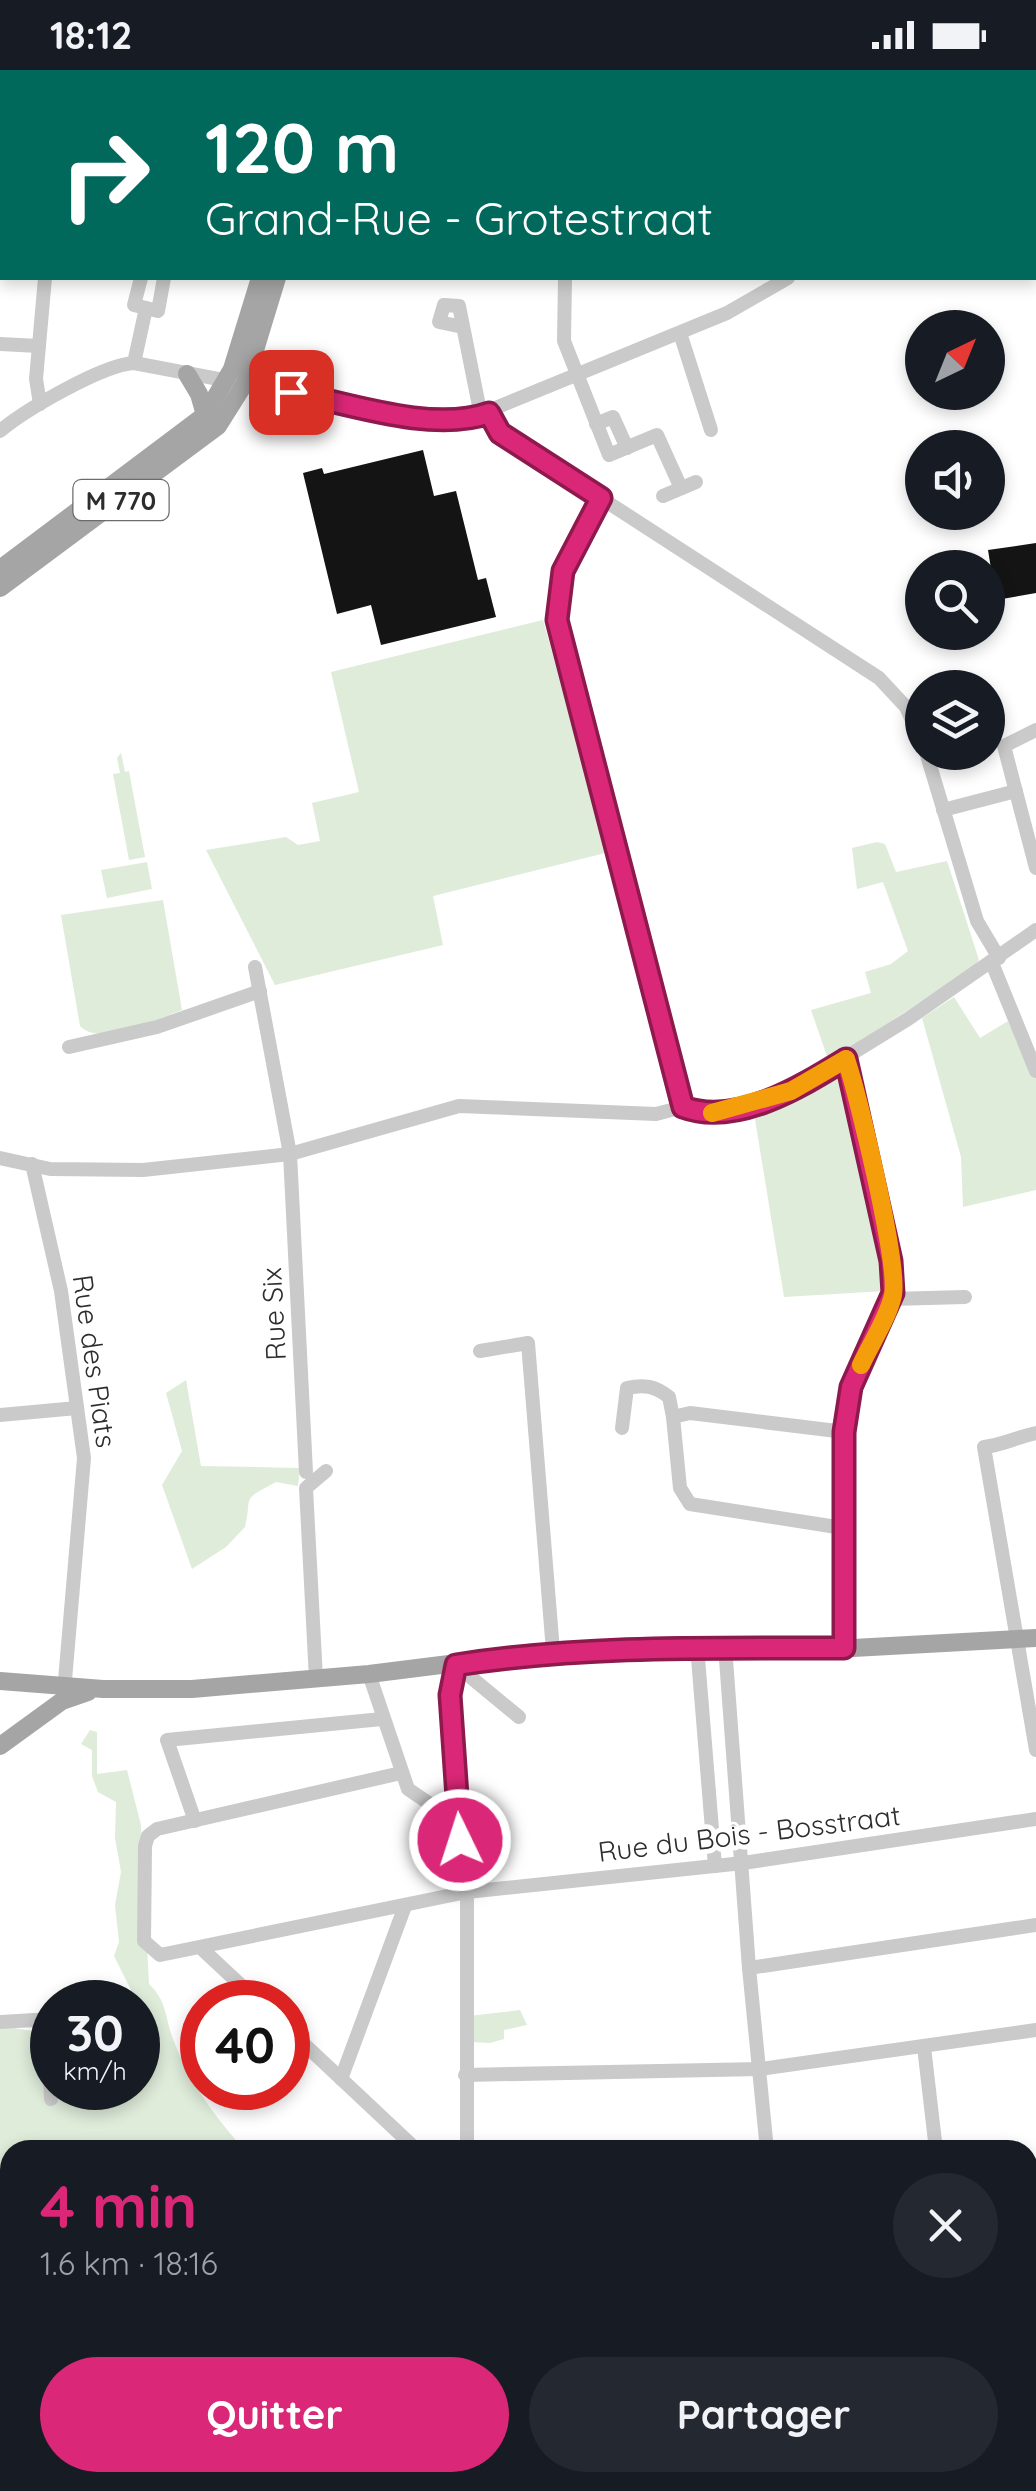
<!DOCTYPE html>
<html lang="fr">
<head>
<meta charset="utf-8">
<style>
	body { margin:0; font-family:Quicksand,sans-serif; background:#242831; color:#f1f3f6; height:100vh; display:flex; flex-direction:column; font-size:38px; white-space:nowrap }
	* { box-sizing:border-box; margin:0 }
	p { font-size:32px; color:#9ea1a6 }
	.icon { flex:none; width:55px; height:55px; fill:none; stroke:currentColor; stroke-width:2; stroke-linecap:round; stroke-linejoin:round }
	.map { position:relative; flex:1; overflow:hidden }
	.panel { position:absolute; left:0px; top:2070px; width:1038px; height:352px; display:flex; flex-direction:column; background:#171b24; border-radius:30px 30px 0 0; box-shadow:0 5px 15px #0003 }
	.panel>* { flex:none }
	.top-card { position:absolute; left:0px; top:0px; width:1038px; height:210px; box-shadow:0 5px 15px #0003; background:#00695c; color:#fff; overflow:hidden }
	.needle { width:65px; rotate:43deg }
	.controls { position:absolute; left:905px; top:240px; display:grid; gap:20px }
	.controls a { display:grid; place-items:center; width:100px; height:100px; border-radius:50%; background:#171b24; box-shadow:0 5px 15px #0003; font-size:50px }
	.speed { position:absolute; left:30px; top:1910px; display:flex; gap:20px; font-size:50px; font-weight:700; text-align:center }
	.speed>* { display:grid; place-content:center; width:130px; height:130px; border-radius:50%; background:#171b24; box-shadow:0 5px 15px #0003; line-height:1 }
	.speed small { font-size:25px; font-weight:400 }
	.speed .limit { border:15px solid #d22; background:#fff; color:#111 }
	.pin { position:absolute; display:grid; place-items:center; width:85px; height:85px; color:#fff; margin:-42px; border-radius:20px; box-shadow:0 5px 15px #0006 }
	.me { position:absolute; width:110px; margin:-55px; rotate:356deg; stroke-linejoin:round; filter:drop-shadow(0 0 8px #0008) }
	.turn { display:flex; align-items:center; gap:35px; height:210px; padding:0 40px; font-size:45px }
	.turn .icon { width:130px; height:130px; stroke-width:2.5 }
	.turn b { display:block; font-size:70px; line-height:85px }
	.round { display:grid; place-items:center; flex:none; width:105px; height:105px; border-radius:52px; background:#242831 }
	.overview { display:flex; align-items:center; justify-content:space-between; height:170px; padding:0 40px }
	h1 { font-size:60px; font-weight:700; line-height:75px; color:#db2777 }
	.primary-button { display:flex; gap:20px; margin-top:auto; padding:20px 40px }
	.primary-button a { flex:1; height:115px; border-radius:60px; background:#db2777; color:#fff; font-size:40px; font-weight:700; line-height:115px; text-align:center }
	.primary-button a+a { background:#242831; color:#f1f3f6 }
	.status { display:flex; justify-content:space-between; align-items:center; height:70px; padding:0 50px; background:#171b24; direction:ltr }
	.status svg { height:28px; fill:currentColor }
	.map>svg:first-child { display:block }
	.green { fill:#dfecda }
	.building { fill:#141414 }
	.lines { fill:none; stroke-linecap:round; stroke-linejoin:round }
	.minor { stroke:#cacaca; stroke-width:14 }
	.major { stroke:#a5a5a5; stroke-width:18 }
	.rail-casing { stroke:#828282; stroke-width:6 }
	.rail { stroke:#fff; stroke-width:2.5; stroke-dasharray:8; stroke-linecap:butt }
	.route-casing { stroke:#8e194d; stroke-width:25 }
	.route { stroke:#db2777; stroke-width:18 }
	.slow { stroke:#f59e0b; stroke-width:18 }
	.labels { text-anchor:middle; dominant-baseline:central; stroke-width:10; stroke-linejoin:round; paint-order:stroke }
	.shield { fill:#fff; stroke:#6c6c6c; stroke-width:2.5 }
	.shield-label { font-size:25px; font-weight:bold; fill:#2d2d2d }
	.street-label { font-size:28px; fill:#2d2d2d; stroke:#fff }
</style>
</head>
<body>
<div class="status"><b>18:12</b><svg viewBox="0 0 49 12"><path d="M0 12V9h3v3zM5 12V6h3v6zM10 12V3h3v9zM15 12V0h3v12zM26 1h20v11H26zM47 4h2v5h-2z"/></svg></div>
<div class="map">
<svg width="1036" height="2421" viewBox="0 0 1036 2421">
	<rect width="100%" height="100%" fill="#fff"/>
	<g class="green">
		<path d="M543,550L609,782L433,826L443,875L275,915L206,780L286,767L298,775L320,771L312,733L359,722L331,602Z"/>
		<path d="M121,683L125,702L129,701L145,787L129,790L113,704L120,703L117,688Z"/>
		<path d="M877,772L885,774L896,802L947,791L979,890L975,896L829,992L811,940L871,923L865,902L891,894L908,881L883,812L857,819L852,778Z"/>
		<path d="M147,792L152,819L107,828L101,800Z"/>
		<path d="M163,830L182,940C158,949 99,977 80,956L61,845Z"/>
		<path d="M954,927L980,968L1008,951L1036,1008V1120L963,1137L961,1087L922,948Z"/>
		<path d="M843,994L885,1221L784,1227L753,1037Z"/>
		<path d="M186,1310L201,1396L300,1398L298,1416L276,1412C239,1432 253,1424 245,1457L226,1477L192,1499L162,1415L182,1381L166,1323Z"/>
		<path d="M90,1660L97,1662V1704L127,1700L141,1755L149,1914C167,1931 165,1947 173,1969C188,2010 216,2049 245,2080H10V2219L0,2218V1956L40,1962L46,1969L52,2018H138V1932H111L134,1926L114,1886L119,1872L115,1835L121,1802L115,1768L116,1732L98,1722L92,1706V1680L81,1674Z"/>
		<path d="M520,1940L527,1955L504,1960V1969L490,1973L470,1972L469,1946Z"/>
	</g>
	<g class="building">
		<path d="M423,380L434,426L456,421L478,510L486,508L496,547L381,575L371,535L337,544L303,403L322,398L324,404Z"/>
		<path d="M1036,473V523L996,530L988,480Z"/>
	</g>
	<g class="lines">
		<g class="minor">
			<path d="M76,0V2"/>
			<path d="M748,0L754,2"/>
			<path d="M1019,0V2"/>
			<path d="M1035,60L1036,59"/>
			<path d="M0,132H2"/>
			<path d="M141,208L134,235L158,241L164,208"/>
			<path d="M565,208L564,271L609,385L657,365L681,418"/>
			<path d="M463,257L439,252L444,235L459,236L481,346"/>
			<path d="M680,263L711,360"/>
			<path d="M0,274L39,276"/>
			<path d="M134,293L146,238"/>
			<path d="M40,334L36,309L45,208"/>
			<path d="M489,343L502,364L879,608L906,637L922,672"/>
			<path d="M596,354L613,347L627,378"/>
			<path d="M0,361C25,340 102,295 134,293L423,348L466,350L727,243L788,208"/>
			<path d="M663,426L696,412"/>
			<path d="M601,428L563,501L557,550L683,1037"/>
			<path d="M1036,660L1004,676L1036,798"/>
			<path d="M926,682L977,851L999,888"/>
			<path d="M943,740L1016,721"/>
			<path d="M992,893L1036,1001"/>
			<path d="M255,897L290,1084L306,1402"/>
			<path d="M69,977L157,957L260,921"/>
			<path d="M0,1088L50,1099L143,1100L290,1084L459,1036L656,1044L683,1037L712,1043L791,1021L908,949L1036,860"/>
			<path d="M32,1094L61,1221L84,1388L64,1622"/>
			<path d="M891,1229L965,1227"/>
			<path d="M480,1281L528,1273L553,1581"/>
			<path d="M0,1345L77,1338"/>
			<path d="M622,1358L627,1318C644,1314 655,1316 669,1327L673,1347"/>
			<path d="M1036,1363C1017,1367 1003,1375 984,1377L1036,1680"/>
			<path d="M843,1458L690,1434L680,1418L673,1347L690,1343L845,1362"/>
			<path d="M697,1576L715,1796"/>
			<path d="M725,1576L749,1898L767,2080"/>
			<path d="M844,1578L845,1362L851,1317L891,1229C900,1195 859,1029 847,989"/>
			<path d="M369,1604L408,1719L458,1753"/>
			<path d="M316,1609L306,1418L326,1401"/>
			<path d="M401,1703L157,1759L148,1766L145,1776L144,1871L160,1885L467,1822L743,1793L1036,1749"/>
			<path d="M195,1751L167,1670L382,1649"/>
			<path d="M202,1879L259,1932"/>
			<path d="M749,1898L1036,1855"/>
			<path d="M48,1949L51,2029"/>
			<path d="M0,1952L52,1949"/>
			<path d="M288,1959L417,2080"/>
			<path d="M924,1977L936,2080"/>
			<path d="M465,2005L760,1999L1036,1960"/>
			<path d="M341,2009L405,1836"/>
			<path d="M467,2080V1831L450,1625L456,1595L519,1647"/>
			<path d="M1028,2273L1036,2267"/>
			<path d="M1028,2370L1036,2371"/>
			<path d="M528,2412L531,2421"/>
			<path d="M898,2421L904,2412"/>
		</g>
		<g class="major">
			<path d="M294,2V0"/>
			<path d="M312,2V0"/>
			<path d="M187,304L199,324L205,345"/>
			<path d="M0,499L205,345L232,299L260,208"/>
			<path d="M0,518L218,356L245,313L277,208"/>
			<path d="M0,1611L103,1619H192L369,1604L553,1581L679,1575L853,1578L1036,1568"/>
			<path d="M0,1676L62,1631L88,1622"/>
		</g>
		<defs>
			<g id="rail">
				<path d="M0,2223L10,2224"/>
				<path d="M1028,2360L1036,2361"/>
			</g>
		</defs>
		<use href="#rail" class="rail-casing"/>
		<use href="#rail" class="rail"/>
	</g>
	<g class="lines">
		<defs>
			<path id="route" d="M291,322C350,334 433,363 489,343L500,363L601,428L563,501L557,550L683,1037C737,1057 802,1016 846,989L891,1191L893,1223L851,1317L844,1362V1578C713,1578 585,1575 456,1595L450,1625L460,1770"/>
		</defs>
		<use href="#route" class="route-casing"/>
		<use href="#route" class="route"/>
		<path class="slow" d="M712,1043L791,1021L846,989C858,1025 899,1194 893,1225C888,1248 871,1273 861,1295"/>
	</g>
	<g class="labels">
		<rect class="shield" x="73.5" y="410" width="95" height="40" rx="8"/>
		<g class="shield-label">
			<text x="121" y="430">M 770</text>
		</g>
		<g class="street-label">
			<text transform="translate(273 1244) rotate(-93)">Rue Six</text>
			<text transform="translate(95 1291) rotate(82)">Rue des Piats</text>
			<text transform="translate(749 1763) rotate(-7)">Rue du Bois - Bosstraat</text>
		</g>
	</g>
</svg>
<div class="controls">
<a><svg class="needle" viewBox="-14 -14 28 28"><path d="M0-13l5 13h-10z" fill="#e53935"/><path d="M0 13l5-13h-10z" fill="#9ea1a6"/></svg></a>
<a><svg class="icon" aria-label="sound" viewBox="0 0 24 24"><path d="M4 9h4l5-4v14l-5-4H4zM17 9q2 3 0 6"/></svg></a>
<a><svg class="icon" aria-label="search" viewBox="0 0 24 24"><circle cx="10" cy="10" r="6"/><path d="M15 15l6 6"/></svg></a>
<a><svg class="icon" aria-label="layers" viewBox="0 0 24 24"><path d="M12 4l9 5-9 5-9-5zM3 14l9 5 9-5"/></svg></a>
</div>
<div class="speed"><div>30<small>km/h</small></div><div class="limit">40</div></div>
<div class="pin" style="left:291px;top:322px;background:#d93025"><svg class="icon" aria-label="arrive" viewBox="0 0 24 24"><path d="M6 21V4h12l-3 4 3 4H6"/></svg></div>
<svg class="me" style="left:460px;top:1770px" viewBox="-20 -20 40 40"><circle r="17" fill="#db2777" stroke="#fff" stroke-width="3"/><path d="M0-11L8 9 0 5-8 9z" fill="#fff"/></svg>
<div class="top-card">
<div class="turn"><svg class="icon" aria-label="right" viewBox="0 0 24 24"><path d="M7 20v-9h11M14 6l5 5-5 5"/></svg><div><b>120 m</b>Grand-Rue - Grotestraat</div></div>
</div>
<section class="panel">
<div class="overview"><div><h1>4 min</h1><p>1.6 km · 18:16</p></div><a class="round"><svg class="icon" aria-label="close" viewBox="0 0 24 24"><path d="M6 6l12 12M18 6L6 18"/></svg></a></div>
<div class="primary-button"><a>Quitter</a><a>Partager</a></div>
</section>
</div>
</body>
</html>
